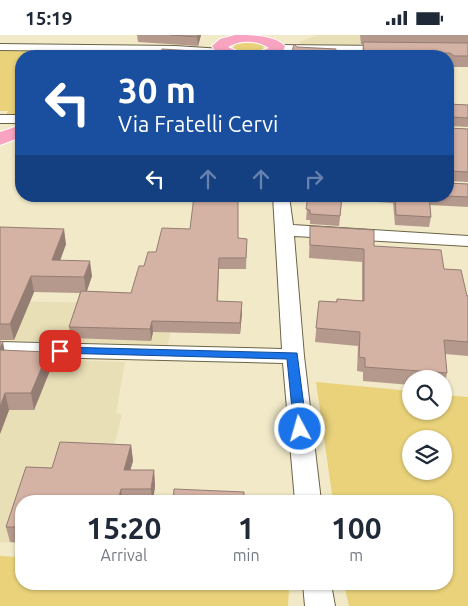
<!DOCTYPE html>
<html lang="en">
<head>
<meta charset="utf-8">
<style>
	body { margin:0; font-family:Ubuntu,sans-serif; background:#f2f2f3; color:#1f2937; height:100vh; display:flex; flex-direction:column; font-size:19px; white-space:nowrap }
	* { box-sizing:border-box; margin:0 }
	p { font-size:16px; color:#747a83 }
	.icon { flex:none; width:28px; height:28px; fill:none; stroke:currentColor; stroke-width:2; stroke-linecap:round; stroke-linejoin:round }
	.map { position:relative; flex:1; overflow:hidden }
	.drawer { position:absolute; left:15px; top:460px; width:438px; height:95px; display:flex; flex-direction:column; background:#fff; border-radius:20px; box-shadow:0 1px 4px #0004 }
	.drawer>* { flex:none }
	.guide { position:absolute; left:15px; top:15px; width:439px; height:152px; border-radius:20px; box-shadow:0 1px 4px #0004; background:#1a4fa0; color:#fff; overflow:hidden }
	.fabs { position:absolute; left:402px; top:335px; display:grid; gap:10px }
	.fabs a { display:grid; place-items:center; width:50px; height:50px; border-radius:50%; background:#fff; box-shadow:0 1px 4px #0004; font-size:25px }
	.pin { position:absolute; display:grid; place-items:center; width:42px; height:42px; color:#fff; margin:-21px; border-radius:10px; box-shadow:0 2px 8px #0006 }
	.me { position:absolute; width:55px; margin:-28px; rotate:354deg; stroke-linejoin:round; filter:drop-shadow(0 0 4px #0008) }
	.turn { display:flex; align-items:center; gap:18px; height:105px; padding:0 20px; font-size:22px }
	.turn .icon { width:65px; height:65px; stroke-width:2.5 }
	.turn b { display:block; font-size:35px; line-height:42px }
	.lanes { display:flex; align-items:center; height:48px; padding:0 20px; background:#0003; justify-content:center; gap:25px; direction:ltr }
	.lanes .off { opacity:.35 }
	.eta { display:flex; justify-content:space-evenly; align-items:center; height:85px; text-align:center }
	.eta b { font-size:30px; font-weight:700; line-height:35px }
	.status { display:flex; justify-content:space-between; align-items:center; height:35px; padding:0 25px; background:#fff; direction:ltr }
	.status svg { height:14px; fill:currentColor }
	.map>svg:first-child { display:block }
	.built { fill:#e8dfb6 }
	.green { fill:#e9d27a; fill-rule:evenodd }
	.lines { fill:none; stroke-linecap:round; stroke-linejoin:round }
	.minor-casing { stroke:#6b6447; stroke-width:2 }
	.primary-casing { stroke:#fff; stroke-width:2 }
	.minor { fill:#fff; fill-rule:evenodd }
	.primary { fill:#f8a4c0; fill-rule:evenodd }
	.wall { fill:#b6998d }
	.shaded-wall { fill:#947d73 }
	.building { fill:#d4b2a4; stroke:#947d73 }
	.route { fill:#1a73e8; stroke:#114b97 }
</style>
</head>
<body>
<div class="status"><b>15:19</b><svg viewBox="0 0 49 12"><path d="M0 12V9h3v3zM5 12V6h3v6zM10 12V3h3v9zM15 12V0h3v12zM26 1h20v11H26zM47 4h2v5h-2z"/></svg></div>
<div class="map">
<svg width="468" height="571" viewBox="0 0 468 571">
	<rect width="100%" height="100%" fill="#f1e9c8"/>
	<g class="built">
		<path d="M317,0H468L428,11H302L299,7Z"/>
		<path d="M0,266L175,269L168,310L0,305Z"/>
		<path d="M0,323L125,327L116,378L122,379L111,424L21,466V508L0,507Z"/>
	</g>
	<g class="green">
		<path d="M252,7L262,10L264,14C254,19 242,19 233,13L236,9Z"/>
		<path d="M0,16L176,17L192,21H21V80H6L8,76H0Z"/>
		<path d="M316,347L411,356V376H444V360L468,362V571H349L344,549H446V466H333ZM411,404H444V436H411Z"/>
		<path d="M0,521L21,522V549H287L289,554L288,571H0Z"/>
	</g>
	<g class="lines">
		<defs>
			<g id="minor">
				<path d="M0,9L175,11L223,14L229,17L223,20L175,17L0,15Z"/>
				<path d="M278,10L388,11L394,14L388,17L274,15L273,13Z"/>
				<rect x="0" y="80" width="21" height="8"/>
				<path d="M273,161H289L293,190L468,201V211L294,201L304,321L321,466H295L283,328L0,321V307L282,314Z"/>
				<path d="M303,549H331L335,571H305Z"/>
			</g>
			<g id="primary">
				<path d="M235,0C250,0 274,0 285,11C282,25 265,21 253,21L256,18L269,13C257,5 240,5 228,12L241,18L244,21L218,20L212,11L220,4Z"/>
				<path d="M21,90V102L0,110V97Z"/>
			</g>
		</defs>
		<use href="#minor" class="minor-casing"/>
		<use href="#primary" class="primary-casing"/>
		<use href="#minor" class="minor"/>
		<use href="#primary" class="primary"/>
	</g>
	<g class="wall">
		<path d="M137,0H201L198,11L138,7Z"/>
		<path d="M360,0H468V32H453L448,29V21H362L363,9H361Z"/>
		<path d="M162,14L194,20V21H160Z"/>
		<path d="M448,69L468,70V92L448,91V93L468,94V147L448,146V148L468,149V172L430,170L431,182L429,192L395,190L393,168L342,165L339,191L310,189V185H306L308,161H448Z"/>
		<path d="M28,161H83L82,166H29Z"/>
		<path d="M235,166L238,203L247,204L246,234H219L218,266L242,278L240,299L153,297L151,306L71,303L69,292L80,258L34,257L14,305H0V192L66,209L60,225L92,241L87,256L131,258L144,231L156,217L190,194Z"/>
		<path d="M310,191L374,211L444,234L468,261V321L445,319L447,338L444,353V344H411V350L363,346V337L357,336L358,311L315,307L319,266L336,267L337,264L362,266V227L309,223Z"/>
		<path d="M5,315L51,333L34,375H9L0,399Z"/>
		<path d="M60,407L131,410L133,426L130,435H154L155,451L153,466H21V508L10,507L6,492L26,432L52,433Z"/>
	</g>
	<g class="shaded-wall">
		<path d="M198,0H201L198,11L197,2Z"/>
		<path d="M64,194L66,209L55,240L52,225Z"/>
		<path d="M90,226L92,241L86,258L84,242Z"/>
		<path d="M31,241L34,257L14,305L10,289Z"/>
		<path d="M242,267V278L240,299V288Z"/>
		<path d="M152,286L153,297L151,306L150,294Z"/>
		<path d="M3,307L6,323L0,320V313Z"/>
		<path d="M48,317L51,333L34,375L31,358Z"/>
		<path d="M5,358L9,375L0,399V372Z"/>
		<path d="M131,410L133,426L126,450L124,435Z"/>
		<path d="M154,435L155,451L153,466H152L151,454Z"/>
		<path d="M121,454L123,466H118Z"/>
	</g>
	<g class="building">
		<path d="M171,0H198L197,2Z"/>
		<path d="M363,7L468,8V21H454L450,18L364,19Z"/>
		<path d="M294,9L297,12L336,14L335,21H291Z"/>
		<path d="M162,14L194,16L193,20H160Z"/>
		<path d="M448,69L468,70V83L450,82L448,84V93L468,94V137L448,136V148L468,149V162L448,161Z"/>
		<path d="M194,161H235L234,166H238V203L247,204L246,223H219L217,266L242,267L240,288L152,286L150,294L69,292L81,256L131,258L139,231H144L148,217H156L162,193L190,194Z"/>
		<path d="M308,161H342L340,181L310,179V175L306,174Z"/>
		<path d="M395,161H429L431,182L396,180Z"/>
		<path d="M310,191L374,195V211L441,215L444,234L461,235L467,261H468V307L444,305L447,338L365,332V323L359,322L360,297L316,293L319,266L337,267V264L364,266V214L310,210Z"/>
		<path d="M0,192L64,194L52,225L90,226L84,242L31,241L10,289H0Z"/>
		<path d="M0,306L3,307L0,313Z"/>
		<path d="M0,315L48,317L31,358H5L0,372Z"/>
		<path d="M60,407L131,410L124,435H154L151,454H121L118,466H21V492H6L26,432L52,433Z"/>
		<path d="M174,454L244,457V466H173Z"/>
	</g>
	<path class="route" d="M60,312L297,318L307,394L305,397H296L294,394L287,324L56,318L54,316Z"/>
</svg>
<div class="fabs">
<a><svg class="icon" aria-label="search" viewBox="0 0 24 24"><circle cx="10" cy="10" r="6"/><path d="M15 15l6 6"/></svg></a>
<a><svg class="icon" aria-label="layers" viewBox="0 0 24 24"><path d="M12 4l9 5-9 5-9-5zM3 14l9 5 9-5"/></svg></a>
</div>
<div class="pin" style="left:60px;top:316px;background:#d93025"><svg class="icon" aria-label="arrive" viewBox="0 0 24 24"><path d="M6 21V4h12l-3 4 3 4H6"/></svg></div>
<svg class="me" style="left:300px;top:394px" viewBox="-20 -20 40 40"><circle r="17" fill="#1a73e8" stroke="#fff" stroke-width="3"/><path d="M0-11L8 9 0 5-8 9z" fill="#fff"/></svg>
<div class="guide">
<div class="turn"><svg class="icon" aria-label="left" viewBox="0 0 24 24"><path d="M17 20v-9H6M10 6l-5 5 5 5"/></svg><div><b>30 m</b>Via Fratelli Cervi</div></div>
<div class="lanes"><svg class="icon" aria-label="left" viewBox="0 0 24 24"><path d="M17 20v-9H6M10 6l-5 5 5 5"/></svg><svg class="icon off" aria-label="ahead" viewBox="0 0 24 24"><path d="M12 20V5M6 11l6-6 6 6"/></svg><svg class="icon off" aria-label="ahead" viewBox="0 0 24 24"><path d="M12 20V5M6 11l6-6 6 6"/></svg><svg class="icon off" aria-label="right" viewBox="0 0 24 24"><path d="M7 20v-9h11M14 6l5 5-5 5"/></svg></div>
</div>
<section class="drawer">
<div class="eta">
<div><b>15:20</b><p>Arrival</p></div>
<div><b>1</b><p>min</p></div>
<div><b>100</b><p>m</p></div>
</div>
</section>
</div>
</body>
</html>
